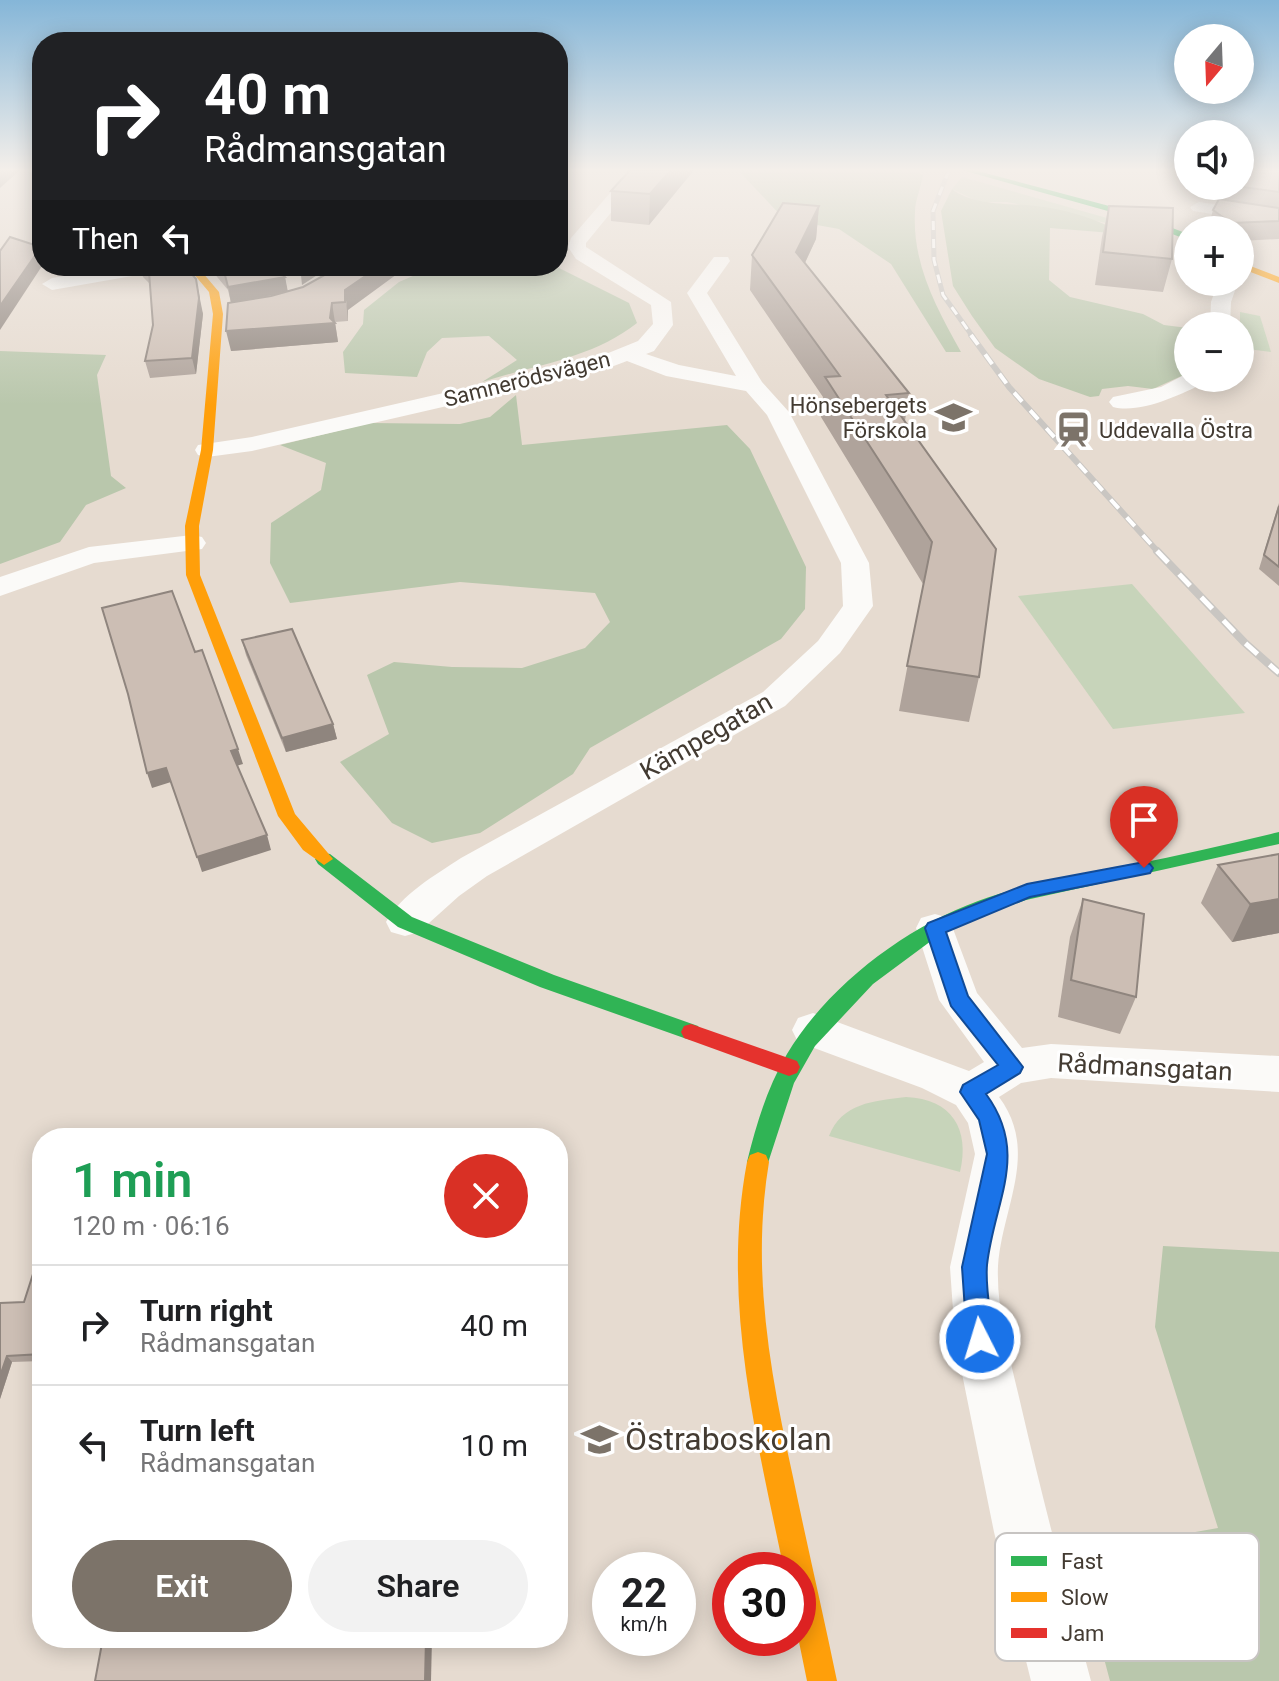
<!DOCTYPE html>
<html lang="en">
<head>
<meta charset="utf-8">
<style>
	body { margin:0; font-family:Roboto,sans-serif; background:#f2f2f2; color:#202124; height:100vh; display:flex; flex-direction:column; font-size:30px; white-space:nowrap }
	* { box-sizing:border-box; margin:0 }
	p { font-size:26px; color:#757577 }
	.icon { flex:none; width:44px; height:44px; fill:none; stroke:currentColor; stroke-width:2; stroke-linecap:round; stroke-linejoin:round }
	.map { position:relative; flex:1; overflow:hidden }
	.side { position:absolute; left:32px; top:1128px; width:536px; height:520px; display:flex; flex-direction:column; background:#fff; border-radius:32px; box-shadow:0 4px 20px #0003 }
	.side>* { flex:none }
	.banner { position:absolute; left:32px; top:32px; width:536px; height:244px; border-radius:32px; box-shadow:0 4px 20px #0003; background:#202124; color:#fff; overflow:hidden }
	.needle { width:52px; rotate:199deg }
	.fabs { position:absolute; left:1174px; top:24px; display:grid; gap:16px }
	.fabs a { display:grid; place-items:center; width:80px; height:80px; border-radius:50%; background:#fff; box-shadow:0 4px 20px #0003; font-size:40px }
	.speed { position:absolute; left:592px; top:1552px; display:flex; gap:16px; font-size:40px; font-weight:700; text-align:center }
	.speed>* { display:grid; place-content:center; width:104px; height:104px; border-radius:50%; background:#fff; box-shadow:0 4px 20px #0003; line-height:1 }
	.speed small { font-size:20px; font-weight:400 }
	.speed .limit { border:12px solid #d22; background:#fff; color:#111 }
	.pin { position:absolute; display:grid; place-items:center; width:68px; height:68px; color:#fff; margin:-82px -34px; border-radius:50% 50% 50% 0; rotate:-45deg; box-shadow:0 0 8px #0007 }
	.pin .icon { rotate:45deg }
	.me { position:absolute; width:88px; margin:-44px; rotate:355deg; stroke-linejoin:round; filter:drop-shadow(0 0 6px #0008) }
	.turn { display:flex; align-items:center; gap:28px; height:168px; padding:0 40px; font-size:36px }
	.turn .icon { width:104px; height:104px; stroke-width:2.5 }
	.turn b { display:block; font-size:56px; line-height:68px }
	.then { display:flex; align-items:center; height:76px; padding:0 40px; background:#0003; gap:16px; font-size:30px }
	.round { display:grid; place-items:center; flex:none; width:84px; height:84px; border-radius:42px; background:#f2f2f2 }
	.summary { display:flex; align-items:center; justify-content:space-between; height:136px; padding:0 40px }
	h1 { font-size:48px; font-weight:600; line-height:60px; color:#1e9e55 }
	.button { display:flex; gap:16px; margin-top:auto; padding:16px 40px }
	.button a { flex:1; height:92px; border-radius:48px; background:#7c7369; color:#fff; font-size:32px; font-weight:600; line-height:92px; text-align:center }
	.button a+a { background:#f2f2f2; color:#202124 }
	ul { padding:0; list-style:none }
	li { display:flex; align-items:center; gap:24px; height:120px; padding:0 40px; border-top:2px solid #e0e0e0 }
	li div { flex:1 }
	li b { display:block; font-size:30px }
	li em { font-style:normal }
	.map>svg:first-child { display:block }
	.green { fill:#c7d4ba }
	.forest { fill:#b9c7ac }
	.lines { fill:none; stroke-linecap:round; stroke-linejoin:round }
	.street { fill:#fbfaf8; fill-rule:evenodd }
	.fast { fill:#30b455; fill-rule:evenodd }
	.slow { fill:#ff9f0a; fill-rule:evenodd }
	.jam { fill:#e5322d; fill-rule:evenodd }
	.rail-far2-casing { stroke:#c9c6c2; stroke-width:5 }
	.rail-far1-casing { stroke:#c9c6c2; stroke-width:6 }
	.rail-casing { stroke:#c9c6c2; stroke-width:8 }
	.rail-far2 { stroke:#fff; stroke-width:3; stroke-dasharray:9; stroke-linecap:butt }
	.rail-far1 { stroke:#fff; stroke-width:4; stroke-dasharray:12; stroke-linecap:butt }
	.rail { stroke:#fff; stroke-width:5; stroke-dasharray:16; stroke-linecap:butt }
	.wall { fill:#afa39b; fill-rule:evenodd }
	.shaded-wall { fill:#8f857e }
	.building { fill:#ccbeb4; stroke:#8f857e; stroke-width:2 }
	.route { fill:#1a73e8; stroke:#114b97; stroke-width:2 }
	.labels { text-anchor:middle; dominant-baseline:central; stroke-width:6; stroke-linejoin:round; paint-order:stroke }
	.far-street-label { font-size:22px; fill:#433b32; stroke:#fff }
	.far-poi-label { font-size:22px; fill:#433b32; stroke:#fff; text-anchor:end }
	.street-label { font-size:26px; fill:#433b32; stroke:#fff }
	.near-poi-label { font-size:32px; fill:#433b32; stroke:#fff; text-anchor:start }
	.key { fill:#fff; stroke:#c7c4c2; stroke-width:2 }
	.key-label { font-size:22px; fill:#433b32 }
</style>
</head>
<body>
<div class="map">
<svg width="1279" height="1681" viewBox="0 0 1279 1681">
	<rect width="100%" height="100%" fill="#e6dbd0"/>
	<g class="green">
		<path d="M962,177L1128,224L1106,223L1007,202H979L952,189Z"/>
		<path d="M1240,312L1260,316L1271,352L1240,348Z"/>
		<path d="M1132,584L1245,713L1113,729L1018,596Z"/>
		<path d="M906,1097C952,1099 970,1129 960,1172L829,1136C842,1103 873,1101 906,1097Z"/>
	</g>
	<g class="forest">
		<path d="M738,170H910L923,175C921,188 915,200 915,212C912,264 937,309 961,352H946L891,264L839,229L784,219Z"/>
		<path d="M952,189C974,206 1008,203 1036,206C1065,209 1098,219 1124,234L1050,228L1049,280L1070,297L1143,314L1164,325L1188,328V373L1153,389L1128,386L1102,389L1099,396L1090,397L1039,379L995,348L972,316L953,286L941,211Z"/>
		<path d="M436,266H555L629,303L637,323C593,358 535,365 482,382L517,360L489,336L442,338L427,352L417,377L345,373L343,352L363,324L364,310L399,282Z"/>
		<path d="M0,351L106,355L97,375L111,476L126,488L86,505L60,542L0,564Z"/>
		<path d="M516,395L522,445L727,425L750,449L806,567L805,609L781,639L590,748L573,774L480,833L432,843L392,823L340,762L389,734L367,675L394,662L452,667L522,668L585,648L610,622L595,593L460,582L290,603L270,563L271,523L321,490L326,463L280,445L370,423L460,424L490,417Z"/>
		<path d="M1163,1246L1279,1252V1681H1110L1076,1553L1218,1528L1155,1327Z"/>
	</g>
	<g class="lines">
		<g class="street">
			<path d="M630,170H646L586,243V247L671,302L673,325L654,351L646,354L679,365L736,376L687,293L714,257H728L730,261L707,293L762,382L789,412L869,563L873,606L840,653L785,706L487,876L459,896L419,932L405,936L391,932L386,922C401,895 435,875 461,858L763,692L818,641L843,606L841,563L767,415L746,391L666,376L627,361L603,370L252,451L207,457L198,455L195,450L198,445L252,437L596,358L638,341L653,324L651,305L576,259L568,247L571,238Z"/>
			<path d="M1199,202L1279,214V224L1193,211L1190,207Z"/>
			<path d="M122,266H165L155,272L52,290L42,284L52,278Z"/>
			<path d="M1218,282H1238L1231,302L1230,326H1210L1211,302Z"/>
			<path d="M1188,373V378H1207L1204,383C1180,395 1140,414 1113,407L1109,402L1113,397L1161,387Z"/>
			<path d="M192,535L202,537L206,543L202,549L94,563L0,596V577L89,547Z"/>
			<path d="M935,914L949,918L977,993L1022,1048L1051,1044L1279,1056V1092L1051,1078L1021,1083L999,1097C1040,1152 1002,1207 998,1266C996,1312 1012,1366 1022,1410C1043,1501 1067,1591 1091,1681H1031L994,1532L955,1339L950,1267L975,1154L968,1123L956,1105L922,1088L798,1042L792,1030L798,1018L813,1013L969,1071L984,1062L939,1000L916,928L921,918Z"/>
		</g>
		<g class="fast">
			<path d="M962,170H974L1128,211L1188,234V240L1122,215Z"/>
			<path d="M1279,832V844L1026,900L969,920L931,941L873,984L815,1046L794,1083L766,1169L758,1172L750,1169L747,1162C756,1125 767,1088 787,1054C827,987 904,928 978,901C1027,883 1079,875 1131,865C1181,855 1230,844 1279,832Z"/>
			<path d="M324,853L330,854L412,917L554,975L698,1026L701,1032L698,1038L691,1040L684,1038L540,987L398,927L318,864L315,859Z"/>
		</g>
		<g class="slow">
			<path d="M1240,262L1279,277V283L1240,268Z"/>
			<path d="M187,266H197L219,292L223,314L213,450L199,526L200,575L295,814L333,859L324,865L303,850L278,816L186,575L185,526L201,450L213,314L209,292Z"/>
			<path d="M758,1152L766,1155L769,1162C751,1270 770,1372 793,1477C807,1545 823,1613 837,1681H807L798,1637V1570H784C756,1435 721,1300 747,1162L750,1155Z"/>
		</g>
		<path class="jam" d="M691,1024L797,1061L800,1067L797,1073L789,1076L684,1038L681,1032L684,1026Z"/>
		<defs>
			<path id="rail-far2" d="M949,170L933,211L934,260L943,295L973,337"/>
			<path id="rail-far1" d="M971,335L1009,387L1159,553"/>
			<path id="rail" d="M1157,551L1245,643L1279,673"/>
		</defs>
		<use href="#rail-far2" class="rail-far2-casing"/>
		<use href="#rail-far1" class="rail-far1-casing"/>
		<use href="#rail" class="rail-casing"/>
		<use href="#rail-far2" class="rail-far2"/>
		<use href="#rail-far1" class="rail-far1"/>
		<use href="#rail" class="rail"/>
	</g>
	<g class="wall">
		<path d="M630,170H694L649,225L611,221V191Z"/>
		<path d="M1279,170V239L1240,241V230H1211L1208,228L1213,210L1223,200L1227,186H1240Z"/>
		<path d="M819,206L816,239L805,263L909,393L905,421L979,677L969,722L899,711L923,584L821,417L823,397L750,290L752,255Z"/>
		<path d="M1109,206L1172,259L1163,292L1095,285L1102,237Z"/>
		<path d="M140,266H185L203,314L196,374L150,378L145,361L153,325L150,284L143,277Z"/>
		<path d="M208,266H274L285,277L287,291L303,287L332,271L338,266L348,310V321L335,322L338,342L231,351V303L228,290ZM279,294L271,296L234,302Z"/>
		<path d="M1279,503V586L1259,569Z"/>
		<path d="M242,640L333,724L337,739L286,752L246,655Z"/>
		<path d="M1279,854V933L1232,942L1201,903L1218,865Z"/>
		<path d="M1083,899L1136,997L1120,1034L1058,1017L1070,937Z"/>
		<path d="M42,1246V1361L12,1362L0,1399V1303L24,1302Z"/>
	</g>
	<g class="shaded-wall">
		<path d="M0,170H20L0,188Z"/>
		<path d="M671,170H694L649,225L650,194Z"/>
		<path d="M819,206L816,239L793,288L796,252Z"/>
		<path d="M41,247L42,251V266L0,330V306Z"/>
		<path d="M300,266H331L302,285Z"/>
		<path d="M380,266H408L348,310V321L345,290Z"/>
		<path d="M285,277L288,292L231,303L228,287Z"/>
		<path d="M196,279L203,314L196,374L192,358Z"/>
		<path d="M332,303L338,342L231,351L226,331L330,318Z"/>
		<path d="M333,724L337,739L286,752L282,738Z"/>
		<path d="M238,749L243,764L236,766L231,751Z"/>
		<path d="M166,768L171,782L152,788L147,773Z"/>
		<path d="M267,835L271,850L202,872L197,857Z"/>
		<path d="M1279,899V933L1232,942L1250,904Z"/>
		<path d="M7,1356L12,1362L0,1399V1376Z"/>
		<path d="M426,1638H432L431,1681H425Z"/>
	</g>
	<g class="building">
		<path d="M31,170H42V234Z"/>
		<path d="M630,170H671L650,194L611,191Z"/>
		<path d="M1240,170H1279V192L1235,186H1240Z"/>
		<path d="M1219,199L1279,208V221L1231,223L1213,210Z"/>
		<path d="M783,203L819,206L796,252L909,393L886,395L996,549L979,677L907,666L932,542L825,377L840,376L752,255Z"/>
		<path d="M1109,206L1173,208L1172,259L1103,252Z"/>
		<path d="M10,237L41,247L0,306V251Z"/>
		<path d="M143,266H185L196,279L199,298L192,358L145,361L153,325L149,272Z"/>
		<path d="M218,266H274L285,277L228,287L225,275Z"/>
		<path d="M338,266H380L345,290V302L332,303L330,318L335,323L226,331L228,303L271,296L303,287L332,271Z"/>
		<path d="M1279,506V567L1264,555Z"/>
		<path d="M172,591L195,652L202,650L238,749L231,751L267,835L197,857L166,768L147,773L128,694L102,608Z"/>
		<path d="M292,629L333,724L282,738L242,640Z"/>
		<path d="M1279,854V899L1250,904L1218,865Z"/>
		<path d="M1083,899L1144,914L1136,997L1071,980Z"/>
		<path d="M42,1246V1354L7,1356L0,1376V1303L24,1302Z"/>
		<path d="M103,1638H426L425,1681H95Z"/>
	</g>
	<linearGradient id="sky" x2="0" y2="1"><stop stop-color="#85b6d8"/><stop offset="0.42" stop-color="#f4efea"/><stop offset="1" stop-color="#f4efea" stop-opacity="0"/></linearGradient>
	<rect width="1279" height="405" fill="url(#sky)"/>
	<path class="route" d="M1144,862L1150,864L1153,868L1150,873L1030,897L946,932L968,996L1023,1067L1020,1073L986,1094C1030,1154 994,1201 987,1265C985,1288 991,1315 993,1339L989,1348L980,1351L971,1348L967,1339L962,1267L987,1154L979,1120L960,1092L963,1085L998,1065L951,1006L925,928L928,923L1027,884Z"/>
	<defs>
		<symbol id="school-bare" viewBox="-9 -9 18 18"><path d="M0-5L7-2L0 1L-7-2ZM-4 1L0 2.5L4 1V4Q0 6-4 4Z" fill="#7c7369" stroke="#fff" stroke-width="2.5" paint-order="stroke"/></symbol>
		<symbol id="station-bare" viewBox="-9 -9 18 18"><path d="M-3-6H3Q5-6 5-4V2Q5 4 3 4L4.5 6H3L1.5 4h-3L-3 6H-4.5L-3 4Q-5 4-5 2V-4Q-5-6-3-6ZM-3.5-4v3h7v-3ZM-3.5 1v1.5H-2V1ZM2 1v1.5H3.5V1Z" fill="#7c7369" stroke="#fff" stroke-width="2.5" paint-order="stroke"/></symbol>
		<symbol id="university-bare" viewBox="-9 -9 18 18"><path d="M0-5L7-2L0 1L-7-2ZM-4 1L0 2.5L4 1V4Q0 6-4 4Z" fill="#7c7369" stroke="#fff" stroke-width="2.5" paint-order="stroke"/></symbol>
	</defs>
	<g fill-rule="evenodd">
		<use href="#school-bare" x="928" y="392" width="51" height="51"/>
		<use href="#station-bare" x="1048" y="404" width="51" height="51"/>
		<use href="#university-bare" x="574" y="1414" width="51" height="51"/>
	</g>
	<g class="labels">
		<g class="far-street-label">
			<text transform="translate(527 379) rotate(-14)">Samnerödsvägen</text>
		</g>
		<g class="far-poi-label">
			<text x="927" y="405">Hönsebergets<tspan x="927" dy="25">Förskola</tspan></text>
			<text x="1099" y="430" text-anchor="start">Uddevalla Östra</text>
		</g>
		<g class="street-label">
			<text transform="translate(706 736) rotate(-30)">Kämpegatan</text>
			<text transform="translate(1145 1067) rotate(3)">Rådmansgatan</text>
		</g>
		<g class="near-poi-label">
			<text x="625" y="1439">Östraboskolan</text>
		</g>
	</g>
	<rect x="995" y="1533" width="264" height="128" rx="12" class="key"/>
	<rect x="1011" y="1556" width="36" height="10" fill="#30b455"/>
	<rect x="1011" y="1592" width="36" height="10" fill="#ff9f0a"/>
	<rect x="1011" y="1628" width="36" height="10" fill="#e5322d"/>
	<g class="key-label">
		<text x="1061" y="1569">Fast</text>
		<text x="1061" y="1605">Slow</text>
		<text x="1061" y="1641">Jam</text>
	</g>
</svg>
<div class="fabs">
<a><svg class="needle" viewBox="-14 -14 28 28"><path d="M0-13l5 13h-10z" fill="#e53935"/><path d="M0 13l5-13h-10z" fill="#757577"/></svg></a>
<a><svg class="icon" aria-label="sound" viewBox="0 0 24 24"><path d="M4 9h4l5-4v14l-5-4H4zM17 9q2 3 0 6"/></svg></a>
<a>+</a>
<a>−</a>
</div>
<div class="speed"><div>22<small>km/h</small></div><div class="limit">30</div></div>
<div class="pin" style="left:1144px;top:868px;background:#d93025"><svg class="icon" aria-label="arrive" viewBox="0 0 24 24"><path d="M6 21V4h12l-3 4 3 4H6"/></svg></div>
<svg class="me" style="left:980px;top:1339px" viewBox="-20 -20 40 40"><circle r="17" fill="#1a73e8" stroke="#fff" stroke-width="3"/><path d="M0-11L8 9 0 5-8 9z" fill="#fff"/></svg>
<div class="banner">
<div class="turn"><svg class="icon" aria-label="right" viewBox="0 0 24 24"><path d="M7 20v-9h11M14 6l5 5-5 5"/></svg><div><b>40 m</b>Rådmansgatan</div></div>
<div class="then">Then<svg class="icon" aria-label="left" viewBox="0 0 24 24"><path d="M17 20v-9H6M10 6l-5 5 5 5"/></svg></div>
</div>
<section class="side">
<div class="summary"><div><h1>1 min</h1><p>120 m · 06:16</p></div><a class="round" style="background:#d93025;color:#fff"><svg class="icon" aria-label="close" viewBox="0 0 24 24"><path d="M6 6l12 12M18 6L6 18"/></svg></a></div>
<ul>
<li><svg class="icon" aria-label="right" viewBox="0 0 24 24"><path d="M7 20v-9h11M14 6l5 5-5 5"/></svg><div><b>Turn right</b><p>Rådmansgatan</p></div><em>40 m</em></li>
<li><svg class="icon" aria-label="left" viewBox="0 0 24 24"><path d="M17 20v-9H6M10 6l-5 5 5 5"/></svg><div><b>Turn left</b><p>Rådmansgatan</p></div><em>10 m</em></li>
</ul>
<div class="button"><a>Exit</a><a>Share</a></div>
</section>
</div>
</body>
</html>
